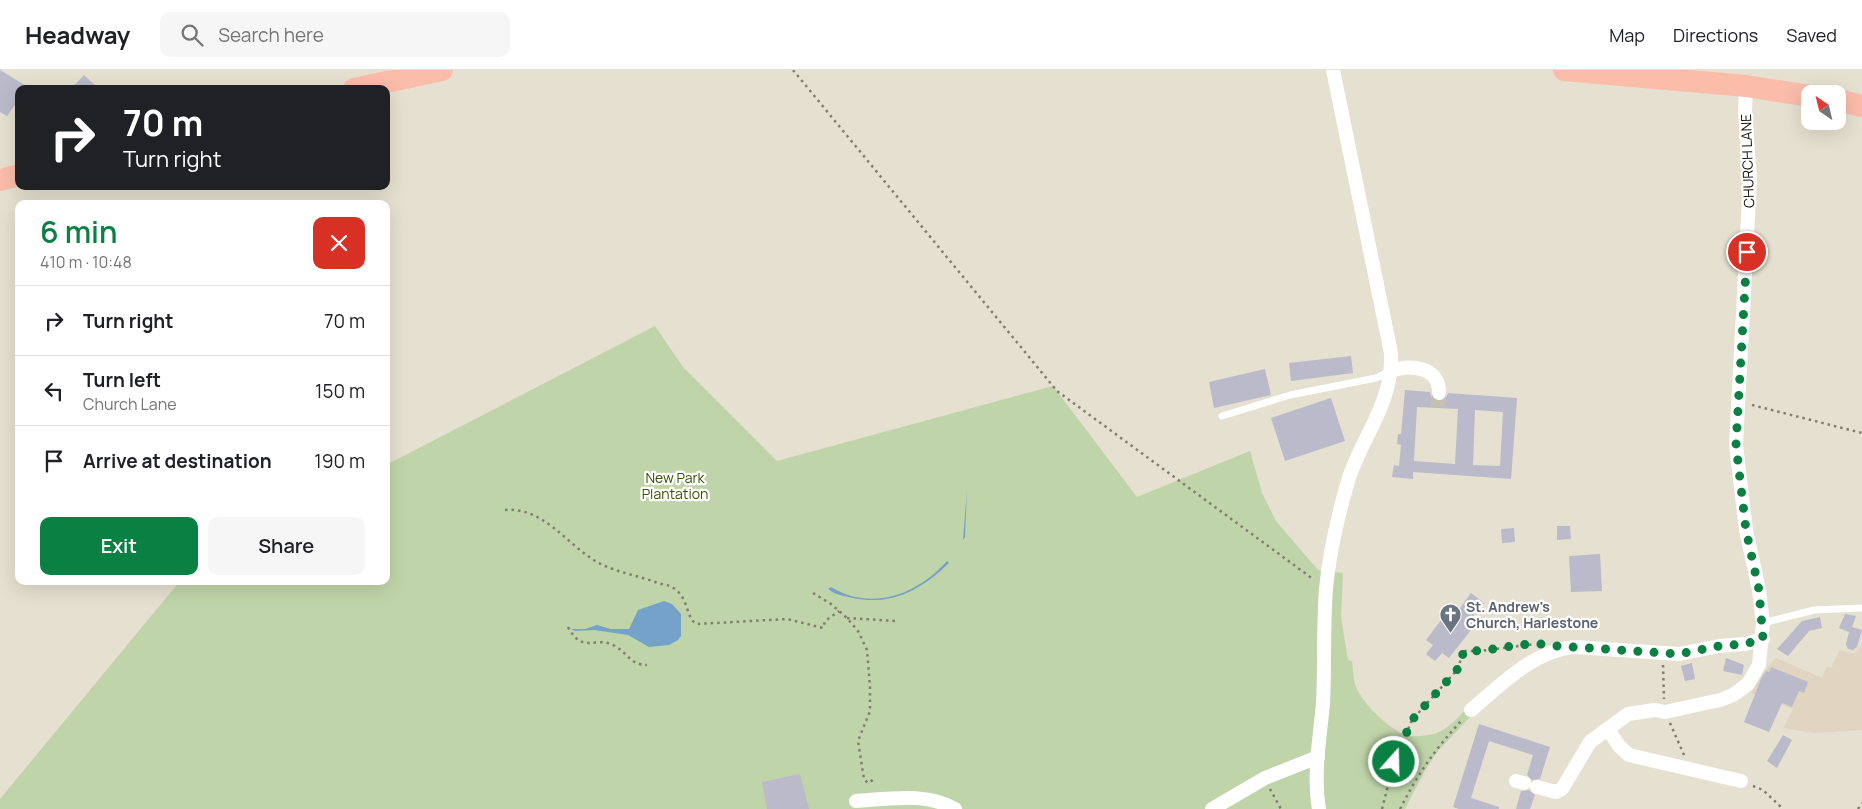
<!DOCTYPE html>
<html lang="en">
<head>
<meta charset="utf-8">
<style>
	body { margin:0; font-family:Manrope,sans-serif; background:#f6f6f6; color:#202124; height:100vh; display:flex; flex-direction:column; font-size:19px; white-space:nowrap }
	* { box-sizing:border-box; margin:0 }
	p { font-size:16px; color:#757577 }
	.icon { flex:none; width:28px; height:28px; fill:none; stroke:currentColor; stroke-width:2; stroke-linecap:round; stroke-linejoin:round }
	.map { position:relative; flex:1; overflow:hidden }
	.drawer { position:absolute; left:15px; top:130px; width:375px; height:385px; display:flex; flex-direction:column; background:#fff; border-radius:10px; box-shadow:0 5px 20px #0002 }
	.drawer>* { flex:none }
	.guide { position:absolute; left:15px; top:15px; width:375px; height:105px; border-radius:10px; box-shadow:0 5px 20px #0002; background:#202124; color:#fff; overflow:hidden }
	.needle { width:32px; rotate:325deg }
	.buttons { position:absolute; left:1801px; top:15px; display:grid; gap:10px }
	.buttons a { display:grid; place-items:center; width:45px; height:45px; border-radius:10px; background:#fff; box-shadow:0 5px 20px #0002; font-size:25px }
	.pin { position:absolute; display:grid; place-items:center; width:42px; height:42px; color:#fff; margin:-21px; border:2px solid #fff; border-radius:50%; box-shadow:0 1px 5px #0007 }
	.me { position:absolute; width:55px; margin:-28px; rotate:20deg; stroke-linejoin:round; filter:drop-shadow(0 0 4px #0008) }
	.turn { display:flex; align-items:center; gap:18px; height:105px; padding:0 25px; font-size:22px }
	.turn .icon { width:65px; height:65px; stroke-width:2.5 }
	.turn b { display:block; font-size:35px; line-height:42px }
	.round { display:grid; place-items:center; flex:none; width:52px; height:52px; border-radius:10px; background:#f6f6f6 }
	.overview { display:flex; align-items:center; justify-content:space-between; height:85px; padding:0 25px }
	h1 { font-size:30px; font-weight:600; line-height:38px; color:#0b8043 }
	.button { display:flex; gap:10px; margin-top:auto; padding:10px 25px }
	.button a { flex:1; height:58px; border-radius:10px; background:#0b8043; color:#fff; font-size:20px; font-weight:600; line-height:58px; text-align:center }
	.button a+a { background:#f6f6f6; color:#202124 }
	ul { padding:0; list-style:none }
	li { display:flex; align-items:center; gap:15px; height:70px; padding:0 25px; border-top:1px solid #e0e0e0 }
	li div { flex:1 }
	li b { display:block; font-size:19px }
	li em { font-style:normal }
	header { display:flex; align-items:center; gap:30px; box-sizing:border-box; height:70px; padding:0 25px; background:#fff; border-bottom:1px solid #e0e0e0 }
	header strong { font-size:24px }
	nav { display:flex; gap:28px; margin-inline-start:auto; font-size:18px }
	.search { width:350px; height:45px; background:#f6f6f6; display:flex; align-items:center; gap:12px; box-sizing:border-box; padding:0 18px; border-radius:10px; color:#757577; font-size:19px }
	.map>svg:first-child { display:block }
	.education { fill:#e1d4c0 }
	.green { fill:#c0d4a9 }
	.water { fill:#74a2c8 }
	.building { fill:#babaca; fill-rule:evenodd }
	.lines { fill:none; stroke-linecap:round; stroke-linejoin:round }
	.minor-tunnel { stroke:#c5c1b1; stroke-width:14; stroke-dasharray:14 7; stroke-linecap:butt }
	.path { stroke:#817d72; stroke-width:2.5; stroke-dasharray:2.5 4; stroke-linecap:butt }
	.service { stroke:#fff; stroke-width:7 }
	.minor { stroke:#fff; stroke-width:14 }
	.primary { stroke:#fbbcaa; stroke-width:22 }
	.route { stroke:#0b8043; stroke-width:9; stroke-dasharray:0 16.2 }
	.labels { text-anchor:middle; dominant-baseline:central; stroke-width:4.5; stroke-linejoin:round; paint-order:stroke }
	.street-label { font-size:14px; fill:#110f0a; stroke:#fff }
	.park-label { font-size:14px; fill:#375100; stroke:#fff }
	.worship-label { font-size:14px; font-weight:bold; fill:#5b616d; stroke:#fff; text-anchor:start }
</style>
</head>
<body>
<header>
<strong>Headway</strong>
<div class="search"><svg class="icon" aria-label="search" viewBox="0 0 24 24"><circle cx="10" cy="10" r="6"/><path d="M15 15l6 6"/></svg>Search here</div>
<nav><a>Map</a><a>Directions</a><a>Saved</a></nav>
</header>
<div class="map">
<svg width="1862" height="739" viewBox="0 0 1862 739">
	<rect width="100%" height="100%" fill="#e5e0cf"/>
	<path class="education" d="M1860,576L1862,577V660L1813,663L1783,658L1793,639L1751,623L1764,601L1776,588L1822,608L1827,597L1831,598L1840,580L1855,584Z"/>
	<path class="green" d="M655,256L683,297L777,391L1053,316L1137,427L1250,381L1262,423L1276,451L1318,500L1343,503L1341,547L1348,590L1352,591C1353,598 1353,607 1355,614C1360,631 1387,657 1403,664C1412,668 1424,666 1434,664C1447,660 1458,648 1467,638L1473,644L1438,681L1424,702L1405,739H0V729L180,511H386V395Z"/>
	<g class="water">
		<path d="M967,420L965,467L963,470Z"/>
		<path d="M947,491L949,493C921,520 892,536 853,528C843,526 836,525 828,519L831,517C872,542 918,524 947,491Z"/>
		<path d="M664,531L672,534L681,544V566L678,570L669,575L649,577L628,565L594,560L575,561L571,559H585L597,555L611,559H629L638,540Z"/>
	</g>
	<g class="building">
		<path d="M0,0L28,17L26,19H19V29L7,46L0,42Z"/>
		<path d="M84,5L99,19H71Z"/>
		<path d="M1351,286L1353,303L1291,311L1289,293Z"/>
		<path d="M1265,299L1271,325L1214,338L1209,312Z"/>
		<path d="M1405,320L1430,322L1432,329L1439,332L1445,330L1448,323L1517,328L1511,409L1413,402V409L1392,407L1394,395L1399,396L1401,375L1397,374L1398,364H1401ZM1417,337L1458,339L1455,394L1414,391ZM1475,340L1503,342L1500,396L1473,395Z"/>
		<path d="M1331,328L1345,371L1285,391L1271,348Z"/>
		<path d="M1557,456H1570L1571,469L1557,470Z"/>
		<path d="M1514,458L1515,472L1502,473L1501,459Z"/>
		<path d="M1600,484L1602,521L1571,522L1569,486Z"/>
		<path d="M1471,523L1484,533L1469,551L1475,555L1449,588L1442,583L1435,591L1426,584L1433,575L1426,570L1451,537L1457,542Z"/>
		<path d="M1845,544L1856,546L1852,557L1862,560L1857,577L1853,580L1848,579L1846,574L1849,562L1839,558Z"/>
		<path d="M1820,547L1822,558L1809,561L1788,586L1777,579L1802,551Z"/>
		<path d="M1726,588L1744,595L1742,605L1723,601Z"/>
		<path d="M1692,593L1695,609L1685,611L1681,596Z"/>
		<path d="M1771,597L1808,612L1804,623L1799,621L1792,637L1782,633L1769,662L1744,652L1761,609L1766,601L1769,602Z"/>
		<path d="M1479,654L1550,677L1540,709L1532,710L1527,705L1533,685L1489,671L1471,728L1499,737V739H1459L1453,737Z"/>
		<path d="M1783,665L1792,670L1777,698L1767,691Z"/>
		<path d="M800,704L809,739H767L762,712Z"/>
		<path d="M1529,720L1535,725L1530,739H1516L1521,721Z"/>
	</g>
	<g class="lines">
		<path class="minor-tunnel" d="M1438,337L1439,323"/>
		<g class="path">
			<path d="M793,0L1057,321L1313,509"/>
			<path d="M1752,335L1862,363"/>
			<path d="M505,440C544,437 566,474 597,492C615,502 636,505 655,512C662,515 670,514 676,520C689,530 686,549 697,554L787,549L823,558L825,551L839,541"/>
			<path d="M813,523L831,534L847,548L858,561L867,580L870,617V641L858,671L864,709L868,713L876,708"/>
			<path d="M847,548L895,551"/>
			<path d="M568,557C583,585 596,565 615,576C627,583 631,595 647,595"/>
			<path d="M1663,595L1664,629"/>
			<path d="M1670,653L1684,685"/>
			<path d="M1753,716L1763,720L1783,739"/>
			<path d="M1270,719L1281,739"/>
			<path d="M1382,739L1394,692L1412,650L1457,600L1464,581H1480L1535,574"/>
			<path d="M1400,739C1419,702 1435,679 1463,649"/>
			<path d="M1858,739L1862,733"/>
		</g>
		<g class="service">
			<path d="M1222,346L1290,325L1376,308L1391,301"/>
			<path d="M1763,553L1814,540L1862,538"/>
		</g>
		<g class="minor">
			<path d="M1391,301C1411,294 1440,297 1439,323"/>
			<path d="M1471,640C1501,615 1534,580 1575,577L1679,584L1719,576L1745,574L1763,569"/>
			<path d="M1608,659L1619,676L1629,685L1741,711"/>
			<path d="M1516,711L1524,713"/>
			<path d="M1537,717L1556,722L1562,719L1590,672L1628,644L1655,640L1665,642L1720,630L1733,625L1748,614L1759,595L1763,553L1759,520L1746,460L1736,375L1750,109L1745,41L1746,16"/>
			<path d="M856,731C887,729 927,722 955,739"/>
			<path d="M1212,739L1265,708L1318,687"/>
			<path d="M1319,739C1313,705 1320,667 1323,633C1325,595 1323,557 1326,519C1329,484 1338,446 1348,411C1362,366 1393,334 1391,283L1333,0"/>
		</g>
		<g class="primary">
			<path d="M1564,0L1746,16L1810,26"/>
			<path d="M354,19L442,0"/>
			<path d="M1838,30L1862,36"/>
			<path d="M0,110L19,105"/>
		</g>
	</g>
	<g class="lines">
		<path class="route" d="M1394,692L1412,650L1457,600L1464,581C1488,582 1509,575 1532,574C1546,573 1560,578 1575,577L1679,584L1719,576L1745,574L1763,569L1759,520L1746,460L1736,375L1747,182"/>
	</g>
	<defs>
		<symbol id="church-pin" viewBox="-11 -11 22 30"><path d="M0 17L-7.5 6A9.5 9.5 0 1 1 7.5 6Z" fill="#6b7280" stroke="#fff"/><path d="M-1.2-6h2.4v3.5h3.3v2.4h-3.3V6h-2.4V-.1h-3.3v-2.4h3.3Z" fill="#fff"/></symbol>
	</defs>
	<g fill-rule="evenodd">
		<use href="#church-pin" x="1438" y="532" width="25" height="34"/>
	</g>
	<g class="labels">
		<g class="street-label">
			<text transform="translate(1747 91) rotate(-92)">CHURCH LANE</text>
		</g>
		<g class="park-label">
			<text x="675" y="407">New Park<tspan x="675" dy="16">Plantation</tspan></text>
		</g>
		<g class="worship-label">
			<text x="1466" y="536">St. Andrew's<tspan x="1466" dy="16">Church, Harlestone</tspan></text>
		</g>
	</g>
</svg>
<div class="buttons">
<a><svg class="needle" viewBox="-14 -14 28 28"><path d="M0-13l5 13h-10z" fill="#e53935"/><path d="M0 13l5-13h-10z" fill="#757577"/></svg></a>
</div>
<div class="pin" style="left:1747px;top:182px;background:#d93025"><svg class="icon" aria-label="arrive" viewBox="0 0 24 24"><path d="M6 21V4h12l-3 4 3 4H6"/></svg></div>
<svg class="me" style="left:1394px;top:692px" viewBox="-20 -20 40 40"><circle r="17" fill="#0b8043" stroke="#fff" stroke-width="3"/><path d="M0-11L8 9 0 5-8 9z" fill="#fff"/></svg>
<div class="guide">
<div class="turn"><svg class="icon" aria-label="right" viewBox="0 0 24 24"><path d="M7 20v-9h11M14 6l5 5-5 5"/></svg><div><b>70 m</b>Turn right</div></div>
</div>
<section class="drawer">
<div class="overview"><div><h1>6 min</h1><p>410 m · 10:48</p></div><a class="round" style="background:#d93025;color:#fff"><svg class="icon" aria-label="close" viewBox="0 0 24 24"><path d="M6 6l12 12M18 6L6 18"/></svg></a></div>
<ul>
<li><svg class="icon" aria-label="right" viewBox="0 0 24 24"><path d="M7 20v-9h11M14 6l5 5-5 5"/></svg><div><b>Turn right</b></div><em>70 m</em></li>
<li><svg class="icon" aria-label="left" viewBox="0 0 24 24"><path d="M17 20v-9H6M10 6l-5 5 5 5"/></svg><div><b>Turn left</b><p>Church Lane</p></div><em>150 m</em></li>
<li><svg class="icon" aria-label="arrive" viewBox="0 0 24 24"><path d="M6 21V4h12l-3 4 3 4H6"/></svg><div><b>Arrive at destination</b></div><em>190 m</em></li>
</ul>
<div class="button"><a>Exit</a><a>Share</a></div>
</section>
</div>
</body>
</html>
